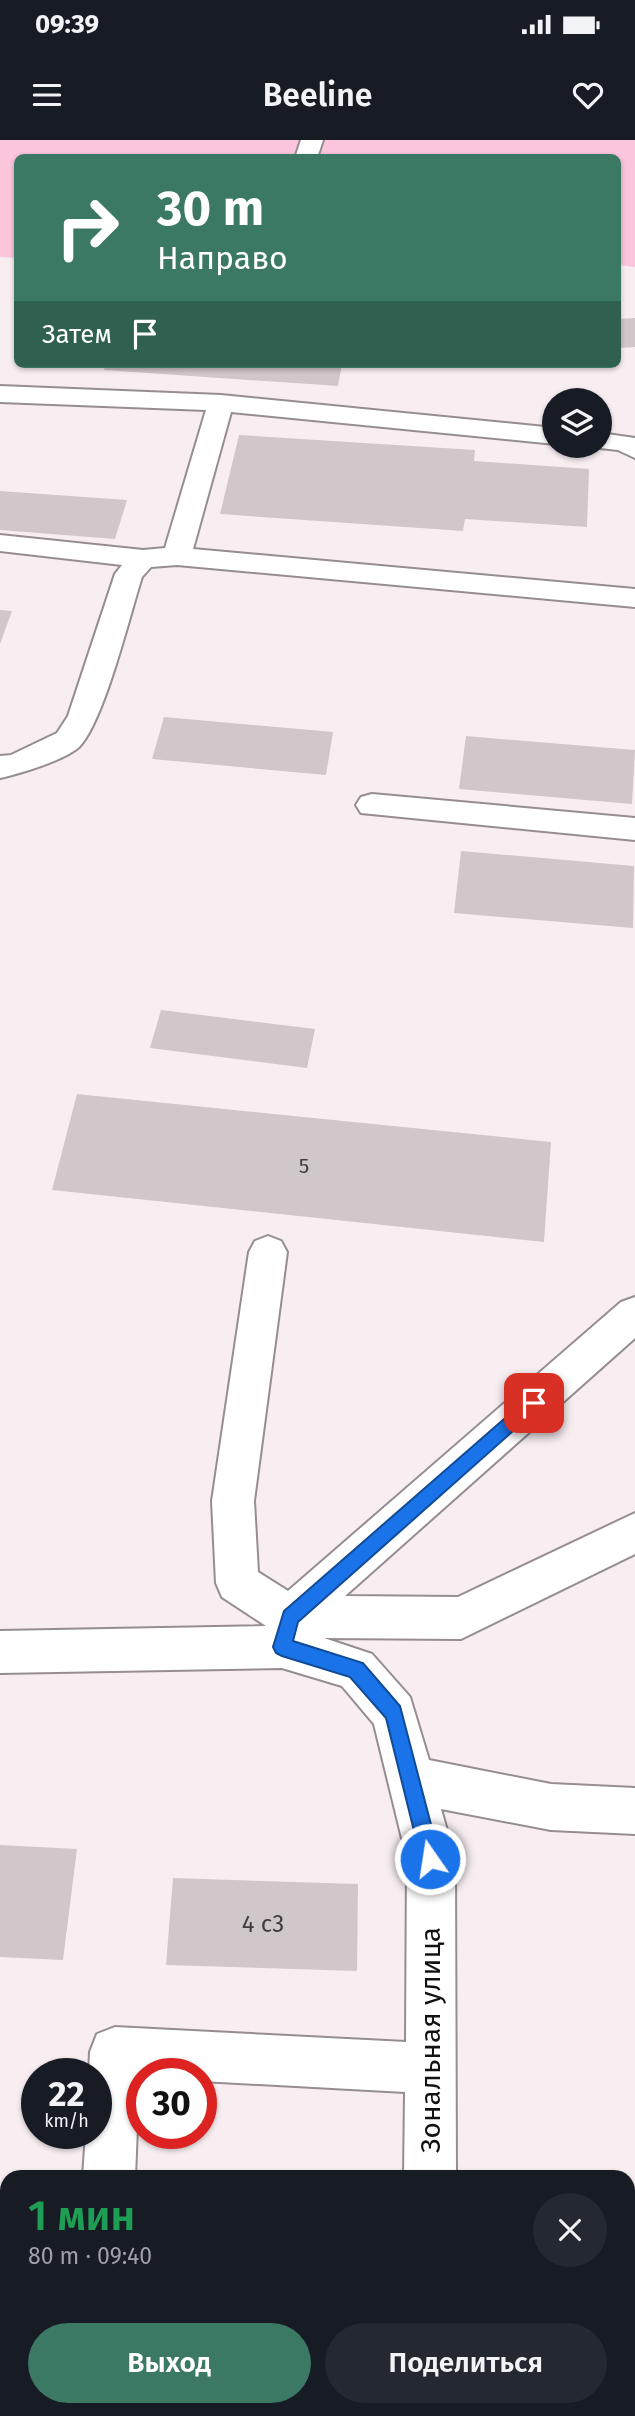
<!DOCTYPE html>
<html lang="ru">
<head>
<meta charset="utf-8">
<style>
	body { margin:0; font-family:"Fira Sans",sans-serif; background:#242831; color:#f1f3f6; height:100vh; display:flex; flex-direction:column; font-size:26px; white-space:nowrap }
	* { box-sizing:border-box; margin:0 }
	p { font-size:23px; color:#9ea1a6 }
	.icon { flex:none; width:38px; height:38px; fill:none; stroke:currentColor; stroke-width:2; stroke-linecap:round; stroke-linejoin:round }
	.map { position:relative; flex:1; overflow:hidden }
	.sheet { position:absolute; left:0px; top:2030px; width:635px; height:247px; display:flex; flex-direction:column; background:#171b24; border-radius:21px 21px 0 0; box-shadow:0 2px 5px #0004 }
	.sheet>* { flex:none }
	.hud { position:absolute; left:14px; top:14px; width:607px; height:214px; border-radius:10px; box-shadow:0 2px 5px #0004; background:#3c7965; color:#fff; overflow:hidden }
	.fabs { position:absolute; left:542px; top:248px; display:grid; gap:14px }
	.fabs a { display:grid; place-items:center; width:70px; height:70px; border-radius:50%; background:#171b24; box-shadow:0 2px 5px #0004; font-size:35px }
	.speed { position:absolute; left:21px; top:1918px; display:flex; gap:14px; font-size:35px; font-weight:700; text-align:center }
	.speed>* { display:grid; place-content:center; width:91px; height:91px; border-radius:50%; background:#171b24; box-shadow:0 2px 5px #0004; line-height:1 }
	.speed small { font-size:18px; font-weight:400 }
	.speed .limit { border:10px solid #d22; background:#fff; color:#111 }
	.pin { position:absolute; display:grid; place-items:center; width:60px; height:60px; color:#fff; margin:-30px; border-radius:14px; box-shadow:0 4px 10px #0006 }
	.me { position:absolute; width:77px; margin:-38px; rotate:347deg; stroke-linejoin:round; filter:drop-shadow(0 0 5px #0008) }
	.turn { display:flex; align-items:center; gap:24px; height:147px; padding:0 28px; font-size:32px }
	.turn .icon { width:91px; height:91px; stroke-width:2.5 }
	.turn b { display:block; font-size:49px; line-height:60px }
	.then { display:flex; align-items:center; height:66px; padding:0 28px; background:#0003; gap:14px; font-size:26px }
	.round { display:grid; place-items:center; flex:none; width:74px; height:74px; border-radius:37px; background:#242831 }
	.head { display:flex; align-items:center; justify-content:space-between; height:119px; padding:0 28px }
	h1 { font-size:42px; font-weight:600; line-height:52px; color:#1e9e55 }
	.action { display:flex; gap:14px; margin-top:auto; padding:14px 28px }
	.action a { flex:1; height:80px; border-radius:42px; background:#3c7965; color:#fff; font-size:28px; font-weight:600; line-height:80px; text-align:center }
	.action a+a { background:#242831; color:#f1f3f6 }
	.status { display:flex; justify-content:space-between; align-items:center; height:49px; padding:0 35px; background:#171b24; direction:ltr }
	.status svg { height:19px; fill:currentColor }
	header { display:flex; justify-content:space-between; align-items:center; height:91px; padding:0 28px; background:#171b24; font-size:32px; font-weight:600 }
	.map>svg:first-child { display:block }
	.green { fill:#fac5dd }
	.building { fill:#d0c7cb }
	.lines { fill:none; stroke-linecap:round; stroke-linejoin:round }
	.minor-casing { stroke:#968d91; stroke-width:4 }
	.minor { fill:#fff; fill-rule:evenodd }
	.route { fill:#1a73e8; stroke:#114b97; stroke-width:2 }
	.labels { text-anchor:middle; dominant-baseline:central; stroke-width:5; stroke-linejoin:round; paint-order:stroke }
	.number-label { font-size:21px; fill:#423e40 }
	.near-number-label { font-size:24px; fill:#423e40 }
	.near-street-label { font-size:28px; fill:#131011; stroke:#fefefe }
</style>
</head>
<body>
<div class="status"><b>09:39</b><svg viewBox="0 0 49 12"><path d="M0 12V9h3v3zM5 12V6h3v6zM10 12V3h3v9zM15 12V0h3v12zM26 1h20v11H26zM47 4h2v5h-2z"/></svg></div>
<header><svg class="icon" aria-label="menu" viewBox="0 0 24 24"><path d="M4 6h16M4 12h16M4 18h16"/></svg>Beeline<svg class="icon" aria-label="heart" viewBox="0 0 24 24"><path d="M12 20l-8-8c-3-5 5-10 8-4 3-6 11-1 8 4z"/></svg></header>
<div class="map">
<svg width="635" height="2276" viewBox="0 0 635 2276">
	<rect width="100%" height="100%" fill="#f8eef2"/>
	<path class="green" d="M0,0H635V127L618,125V18H18L17,118L0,117Z"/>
	<g class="building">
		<path d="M635,178V207L618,208V179Z"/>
		<path d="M106,224H342L338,246L104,230Z"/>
		<path d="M239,295L475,310L474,321L589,329L587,387L465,379L463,391L220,374Z"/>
		<path d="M0,351L127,360L115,399L0,390Z"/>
		<path d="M0,470L12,471L0,504Z"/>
		<path d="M164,577L333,592L326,635L152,619Z"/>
		<path d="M466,596L635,610L632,664L459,649Z"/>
		<path d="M461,711L634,726L633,788L454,773Z"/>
		<path d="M161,870L315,889L307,928L150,908Z"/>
		<path d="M77,954L551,1002L544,1102L52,1050Z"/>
		<path d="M0,1705L77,1709L63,1820L0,1817Z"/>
		<path d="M173,1738L358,1744L357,1831L166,1825Z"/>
		<rect x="210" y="2270" width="162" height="6"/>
	</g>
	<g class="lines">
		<defs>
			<g id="minor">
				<path d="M301,0H323L317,18H295Z"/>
				<path d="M0,246L221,255L555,288V304L231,272L193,409L635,449V467L177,425L151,427L142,437C130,474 104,582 79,607C65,620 19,634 0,638V616L11,615L57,593L68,576L115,434L122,425L0,411V395L143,410L165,408L206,270L0,262Z"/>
				<path d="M600,293L635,298V318L618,310L591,307L600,306Z"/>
				<path d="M372,654L635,678V700L361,673L356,665L361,657Z"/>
				<path d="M268,1096L281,1101L287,1112L254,1361L258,1432L288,1451L621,1162L635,1157V1198L345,1456L458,1457L635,1373V1414L461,1499L324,1498L372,1514L410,1557L429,1620L551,1644L635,1648V1694L551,1690L441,1669L455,1719L456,2037H404L405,1952L201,1941V1934H142V1938H139L135,2037H83L86,1993H96V1934H89L90,1912L97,1894L115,1887L406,1902L407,1719L374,1584L342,1546L282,1528L0,1533V1491L266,1486L222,1457L216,1443L212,1361L249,1112L255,1101Z"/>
				<path d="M73,2270H127L128,2276H72Z"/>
				<path d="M457,2270H512L514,2276H458Z"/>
			</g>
		</defs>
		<use href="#minor" class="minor-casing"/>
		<use href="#minor" class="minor"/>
	</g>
	<path class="route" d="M534,1256L539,1258L542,1263L539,1268L298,1482L293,1501L363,1523L400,1566L440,1719L437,1726L430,1729L424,1726L421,1719L386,1578L350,1537L282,1516L276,1513L273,1507L284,1471L528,1258Z"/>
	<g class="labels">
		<g class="number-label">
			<text x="304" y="1026">5</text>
		</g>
		<g class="near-number-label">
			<text x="263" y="1784">4 с3</text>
		</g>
		<g class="near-street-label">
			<text transform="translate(430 1900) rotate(-90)">Зональная улица</text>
		</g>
	</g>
</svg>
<div class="fabs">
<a><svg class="icon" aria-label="layers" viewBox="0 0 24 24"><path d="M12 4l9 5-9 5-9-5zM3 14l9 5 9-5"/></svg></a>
</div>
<div class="speed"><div>22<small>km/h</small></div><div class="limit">30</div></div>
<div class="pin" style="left:534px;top:1263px;background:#d93025"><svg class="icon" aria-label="arrive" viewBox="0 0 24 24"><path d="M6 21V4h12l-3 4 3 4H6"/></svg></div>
<svg class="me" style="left:430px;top:1719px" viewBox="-20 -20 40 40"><circle r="17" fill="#1a73e8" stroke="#fff" stroke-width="3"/><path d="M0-11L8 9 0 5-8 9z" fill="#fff"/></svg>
<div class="hud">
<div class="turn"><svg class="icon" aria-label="right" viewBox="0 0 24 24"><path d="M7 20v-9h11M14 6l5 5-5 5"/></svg><div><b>30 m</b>Направо</div></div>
<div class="then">Затем<svg class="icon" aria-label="arrive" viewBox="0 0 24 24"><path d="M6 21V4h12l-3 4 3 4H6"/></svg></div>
</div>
<section class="sheet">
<div class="head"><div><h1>1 мин</h1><p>80 m · 09:40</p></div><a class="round"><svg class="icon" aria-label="close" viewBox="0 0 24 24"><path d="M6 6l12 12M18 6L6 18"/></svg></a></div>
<div class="action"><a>Выход</a><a>Поделиться</a></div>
</section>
</div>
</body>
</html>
